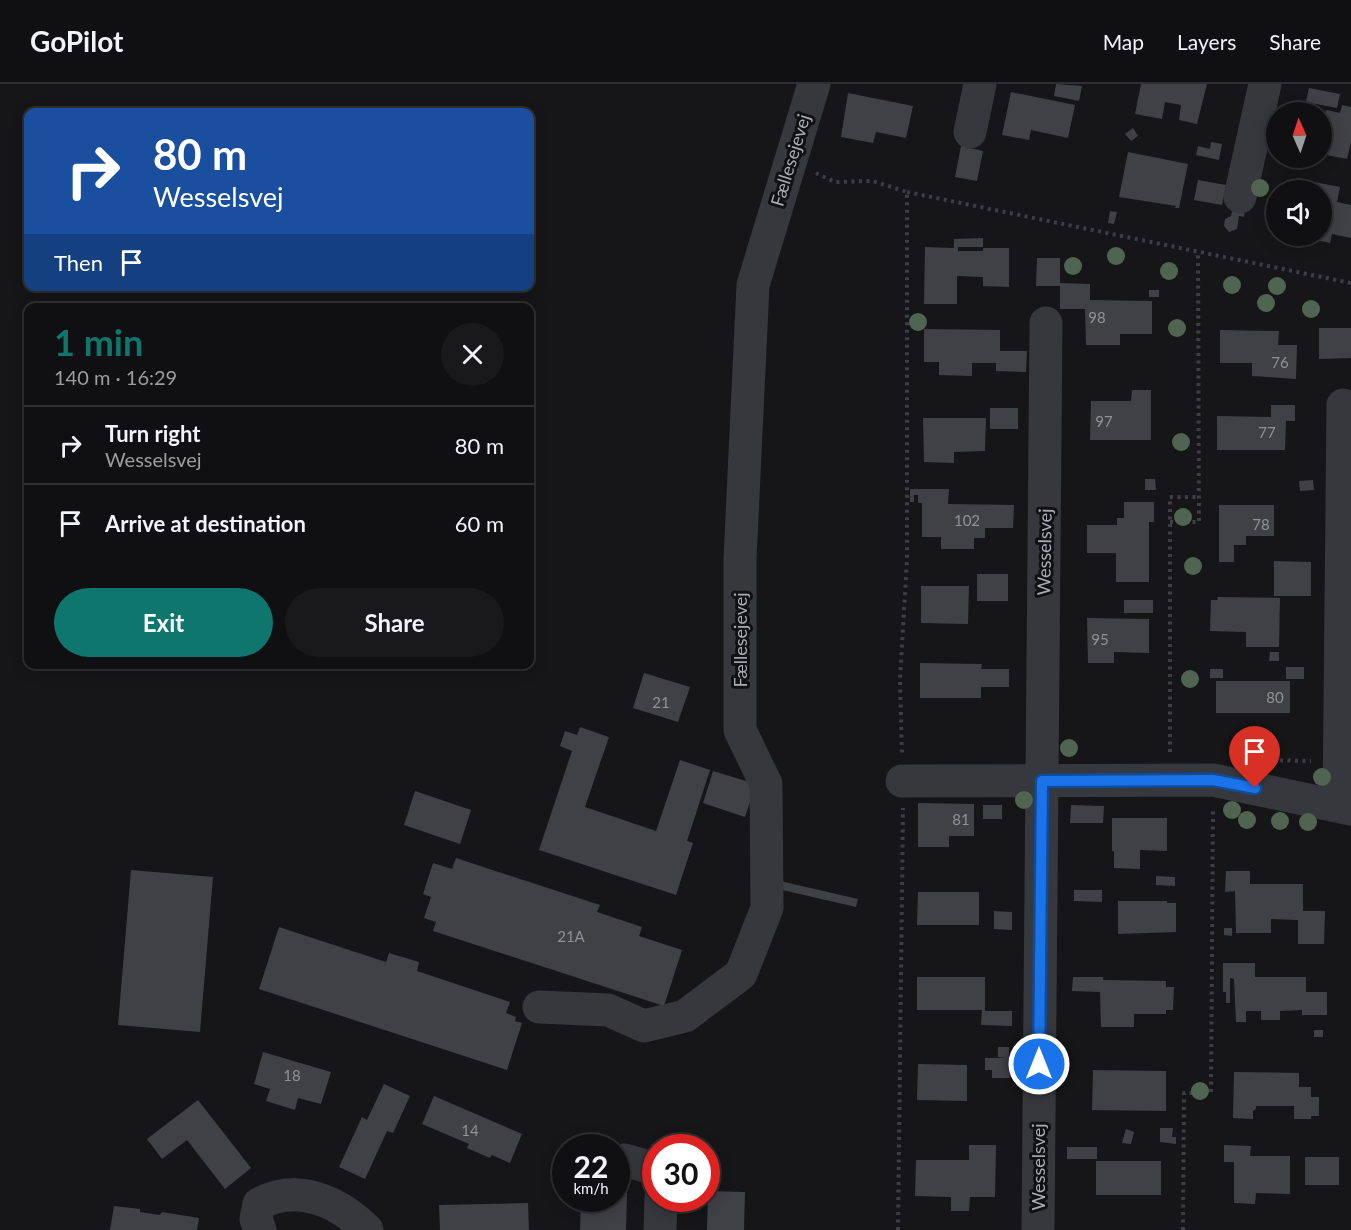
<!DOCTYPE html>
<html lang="en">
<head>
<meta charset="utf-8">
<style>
	body { margin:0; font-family:Lato,sans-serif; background:#19191b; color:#f1f3f6; height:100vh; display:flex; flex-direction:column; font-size:22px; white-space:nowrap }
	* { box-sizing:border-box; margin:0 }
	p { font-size:20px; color:#9c9d9f }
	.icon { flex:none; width:33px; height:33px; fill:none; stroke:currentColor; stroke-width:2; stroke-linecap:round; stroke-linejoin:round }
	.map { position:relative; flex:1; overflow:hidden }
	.sheet { position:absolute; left:24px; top:219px; width:510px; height:366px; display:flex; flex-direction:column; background:#101012; border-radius:12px; box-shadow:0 3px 15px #0003,0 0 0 2px #303032 }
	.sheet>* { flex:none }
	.top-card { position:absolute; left:24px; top:24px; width:510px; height:183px; border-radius:12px; box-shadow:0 3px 15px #0003,0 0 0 2px #303032; background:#1a4fa0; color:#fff; overflow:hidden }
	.needle { width:39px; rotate:357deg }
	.buttons { position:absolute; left:1266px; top:18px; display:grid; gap:12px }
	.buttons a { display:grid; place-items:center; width:66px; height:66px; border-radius:50%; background:#101012; box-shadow:0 3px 15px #0003,0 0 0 2px #303032; font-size:30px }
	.speed { position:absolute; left:552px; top:1050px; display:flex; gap:12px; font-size:30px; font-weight:700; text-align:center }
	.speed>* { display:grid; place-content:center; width:78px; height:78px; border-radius:50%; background:#101012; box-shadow:0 3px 15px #0003,0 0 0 2px #303032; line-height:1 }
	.speed small { font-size:15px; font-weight:400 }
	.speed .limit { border:9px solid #d22; background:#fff; color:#111 }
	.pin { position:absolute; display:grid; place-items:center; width:51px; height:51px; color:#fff; margin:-62px -26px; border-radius:50% 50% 50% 0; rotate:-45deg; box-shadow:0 0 6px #0007 }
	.pin .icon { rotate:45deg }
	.me { position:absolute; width:66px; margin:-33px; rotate:0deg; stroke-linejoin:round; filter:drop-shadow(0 0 4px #0008) }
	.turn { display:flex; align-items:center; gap:21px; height:126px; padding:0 30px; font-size:27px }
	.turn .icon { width:78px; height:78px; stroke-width:2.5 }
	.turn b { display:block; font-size:42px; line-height:51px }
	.then { display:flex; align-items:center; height:57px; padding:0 30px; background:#0003; gap:12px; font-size:22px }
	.round { display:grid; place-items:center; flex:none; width:63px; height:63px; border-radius:32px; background:#19191b }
	.headline { display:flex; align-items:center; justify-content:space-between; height:102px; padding:0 30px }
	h1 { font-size:36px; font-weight:700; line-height:45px; color:#0f766e }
	.action { display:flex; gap:12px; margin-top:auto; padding:12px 30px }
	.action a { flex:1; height:69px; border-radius:36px; background:#0f766e; color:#fff; font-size:24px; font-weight:700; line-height:69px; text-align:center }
	.action a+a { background:#19191b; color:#f1f3f6 }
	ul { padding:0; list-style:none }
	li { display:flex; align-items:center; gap:18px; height:78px; padding:0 30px; border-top:2px solid #303032 }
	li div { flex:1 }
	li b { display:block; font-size:22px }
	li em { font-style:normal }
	header { display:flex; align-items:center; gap:36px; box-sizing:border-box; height:84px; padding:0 30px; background:#101012; border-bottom:2px solid #303032 }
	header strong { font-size:28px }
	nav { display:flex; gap:33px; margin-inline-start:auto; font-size:21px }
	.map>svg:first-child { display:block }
	.building { fill:#404145 }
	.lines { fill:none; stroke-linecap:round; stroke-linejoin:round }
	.path { stroke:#3d3f44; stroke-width:4; stroke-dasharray:3 4.5; stroke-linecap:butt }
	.minor { stroke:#37383d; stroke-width:33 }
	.tree { fill:#506452 }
	.route-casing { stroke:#114b97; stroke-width:15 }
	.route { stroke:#1a73e8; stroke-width:10 }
	.labels { text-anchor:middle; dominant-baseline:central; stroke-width:6; stroke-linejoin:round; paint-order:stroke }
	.number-label { font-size:15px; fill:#8e929b }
	.street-label { font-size:18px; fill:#a8adb8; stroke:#111113 }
</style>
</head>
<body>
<header>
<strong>GoPilot</strong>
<nav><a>Map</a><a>Layers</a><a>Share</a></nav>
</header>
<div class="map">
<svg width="1351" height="1146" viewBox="0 0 1351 1146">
	<rect width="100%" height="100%" fill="#161618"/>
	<g class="building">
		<path d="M1056,0L1082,2L1079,17L1054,12Z"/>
		<path d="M1141,0H1207L1197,40L1179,36L1181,21L1165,18L1162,35L1135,30Z"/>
		<path d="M1309,4L1340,10L1337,24L1306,18Z"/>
		<path d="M1011,8L1075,21L1068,54L1031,46L1029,56L1002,51Z"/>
		<path d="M848,9L913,22L906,54L876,48L873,59L841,53Z"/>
		<path d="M1342,21L1351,23V58L1347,75L1326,71L1330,52L1322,51L1326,26L1340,29Z"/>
		<path d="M1133,44L1138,52L1131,57L1125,50Z"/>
		<path d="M1211,58L1222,60L1219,76L1196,71L1198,62L1210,65Z"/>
		<path d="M961,62L983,67L977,97L955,93Z"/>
		<path d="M1128,68L1188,80L1179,124H1175L1176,122L1119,113Z"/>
		<path d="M1299,95L1340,103L1337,118L1351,121V154L1332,150L1330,159L1307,154L1308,152H1322V106H1296Z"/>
		<path d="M1198,96L1226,101L1222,121L1194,116Z"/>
		<path d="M1233,122L1245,124L1244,133L1239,132L1237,145L1229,148L1224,142L1225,135L1231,132Z"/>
		<path d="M1110,127L1117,128L1114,140L1108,139Z"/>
		<path d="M983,154V163H958V167H983V164H1009V203L983,202V193L957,192V220H924L925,163L954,164V155Z"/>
		<path d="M1037,174H1060V199L1090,200V216L1152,217V250H1120V261H1086L1085,225H1060V202H1036Z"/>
		<rect x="1149" y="206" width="10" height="7"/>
		<path d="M1319,244H1351V274L1319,275Z"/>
		<path d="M924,245L1000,246V267H1027L1026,288L996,287V279H972V292L939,291V278H924Z"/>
		<path d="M1220,246L1279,247L1278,261H1297L1296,295L1252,292V279H1220Z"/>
		<path d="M1132,306H1151V356H1090L1091,317H1131Z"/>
		<path d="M1271,321H1295V337H1286L1285,366H1217V332L1271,333Z"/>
		<rect x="990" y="324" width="28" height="21"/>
		<path d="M923,334H986L985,367L954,368V379L924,378Z"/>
		<path d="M1145,395H1155L1156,406H1145Z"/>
		<path d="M1313,396L1314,406L1300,407L1299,397Z"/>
		<path d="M910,405H949L948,420L1014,421L1013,444H985V454H974V465H941V453H922V419H918V411H914V418H910Z"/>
		<path d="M1124,418H1154V438H1149V498H1116V469H1087V441H1117V434H1124Z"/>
		<path d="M1219,421H1274V452H1246V461H1234V478H1219Z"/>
		<path d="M1274,477L1311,478V512H1274Z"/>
		<rect x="977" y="490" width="31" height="27"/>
		<path d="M921,502H969L968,540L921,539Z"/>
		<path d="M1217,513L1280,514L1279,563H1246V548L1210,547L1211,516H1218Z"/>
		<rect x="1124" y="516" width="29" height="13"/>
		<path d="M1087,534L1149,535V569L1114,568V579H1088Z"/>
		<path d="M1270,568H1279V577H1269Z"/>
		<path d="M920,579L982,580L981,585H1009V603H981V614H920Z"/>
		<rect x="1286" y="583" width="18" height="12"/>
		<rect x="1210" y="585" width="13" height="9"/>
		<path d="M644,589L690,603L678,638L633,624Z"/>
		<rect x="1216" y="597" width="74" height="32"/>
		<path d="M580,643L609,653L585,723L656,747L680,676L710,686L687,757L693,759L676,811L539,766L572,667L560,662L565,647L577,651Z"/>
		<path d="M713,687L756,700L745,733L703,719Z"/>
		<path d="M415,707L471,726L460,760L404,741Z"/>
		<path d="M918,719L974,720V752H949V763H918Z"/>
		<rect x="983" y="721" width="19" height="14"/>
		<path d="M1071,721L1104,722L1103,739H1070Z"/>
		<path d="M1112,734H1167V767L1140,766V785L1114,784V767H1112Z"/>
		<path d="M456,774L600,821L597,828L642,843L639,852L682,866L664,922L433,847L436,838L424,834L431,813L423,810L433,779L452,785Z"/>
		<path d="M131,786L213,793L200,948L118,941Z"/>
		<path d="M1226,787H1250V800H1303V827H1325L1324,860H1298V836L1271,835V849H1236L1235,807L1225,808Z"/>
		<path d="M1156,792L1175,793V802L1156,801Z"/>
		<path d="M780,797L858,815L856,823L778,805Z"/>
		<path d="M1074,806H1102V818L1074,817Z"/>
		<path d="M918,808H979V841H917Z"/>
		<path d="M1118,817H1167V819H1176V848L1118,850Z"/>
		<path d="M994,827L1012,828V846L994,845Z"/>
		<path d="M279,843L386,878L389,869L419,878L417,887L510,918L506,929L516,933L515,937L522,939L507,986L259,905Z"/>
		<path d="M1224,844H1232V852L1224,851Z"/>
		<path d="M1223,879H1255V893H1306V908H1327V931H1302V926L1280,927V936H1261V927H1246V938H1236L1234,895L1230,894V919H1226V908H1223Z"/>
		<path d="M917,893H985V927H1012V942L981,941L982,926H917Z"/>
		<path d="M1073,893H1103V896L1166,897V903H1174L1173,926H1166V930H1134V943H1101L1100,908L1072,907Z"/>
		<rect x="1314" y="946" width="9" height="7"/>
		<path d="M998,963H1009L1010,994H992V986H985V974H1006L998,973Z"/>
		<path d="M263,968L331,988L321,1020L298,1014L295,1026L266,1017L270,1005L254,1000Z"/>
		<path d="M918,980L967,981V1017L917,1016Z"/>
		<path d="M1093,986L1166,987V1027L1092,1026Z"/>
		<path d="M1234,988L1299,989V1003H1311V1013H1319V1032H1311V1035H1294V1022H1256V1025L1253,1027V1035L1233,1034Z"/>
		<path d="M384,1000L410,1012L393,1049L387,1047L365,1095L339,1083L362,1033L367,1036Z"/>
		<path d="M434,1012L522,1050L510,1079L492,1071L490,1074L467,1064L469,1060L422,1040Z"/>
		<path d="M198,1016L251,1084L225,1105L187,1056L162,1075L147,1055Z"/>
		<path d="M1160,1044H1173L1172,1053H1176V1060L1160,1058Z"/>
		<path d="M1126,1045L1134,1048L1131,1060L1122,1059Z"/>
		<path d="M969,1061H996L995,1113H970L969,1127H951V1113L915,1112L916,1076H969Z"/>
		<path d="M1224,1061L1251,1062L1250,1072H1290V1110L1256,1109L1255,1120L1234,1119V1078H1224Z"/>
		<rect x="1067" y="1063" width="30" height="12"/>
		<rect x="1305" y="1073" width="34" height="28"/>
		<rect x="1096" y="1077" width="65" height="34"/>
		<path d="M708,1107L745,1108L744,1146H707Z"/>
		<path d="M616,1109H627L626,1146H580L581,1114H616Z"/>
		<path d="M528,1119L529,1146H440L439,1121Z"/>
		<path d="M114,1122L140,1125V1128L160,1131L162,1128L199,1134L197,1146H110Z"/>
	</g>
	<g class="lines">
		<g class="path">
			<path d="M816,89L835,98L873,97L907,108V476L900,595L902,671"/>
			<path d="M907,108L1351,199"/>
			<path d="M1170,438H1199L1198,168"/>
			<path d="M1170,668V413H1199"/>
			<path d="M1265,676L1311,677"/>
			<path d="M898,1146L903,724"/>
			<path d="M1183,1146L1184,1009H1211L1213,724"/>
		</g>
		<g class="minor">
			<path d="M970,48L980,0"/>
			<path d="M1240,113L1265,0"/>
			<path d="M902,697L1213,696L1351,725"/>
			<path d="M1339,721L1343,321"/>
			<path d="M539,923L608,926L644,942L685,932L741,890L767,824L766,700L740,646V475L753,201L814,0"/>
			<path d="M624,1076L656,1085"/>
			<path d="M260,1146L256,1135L259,1120C297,1099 338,1117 367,1146"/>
			<path d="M660,1146L661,1114"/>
			<path d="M1038,1146L1046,239"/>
		</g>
	</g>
	<g class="tree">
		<circle cx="1260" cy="104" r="9"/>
		<circle cx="1116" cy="172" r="9"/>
		<circle cx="1073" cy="182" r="9"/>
		<circle cx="1169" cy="187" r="9"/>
		<circle cx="1232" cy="201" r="9"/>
		<circle cx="1277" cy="202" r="9"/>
		<circle cx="1266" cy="219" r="9"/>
		<circle cx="1311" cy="225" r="9"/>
		<circle cx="918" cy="238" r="9"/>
		<circle cx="1177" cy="244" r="9"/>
		<circle cx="1181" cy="358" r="9"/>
		<circle cx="1183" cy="433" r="9"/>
		<circle cx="1193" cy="482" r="9"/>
		<circle cx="1190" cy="595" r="9"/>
		<circle cx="1069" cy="664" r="9"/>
		<circle cx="1322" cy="693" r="9"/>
		<circle cx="1024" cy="716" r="9"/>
		<circle cx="1232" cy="726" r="9"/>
		<circle cx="1247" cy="736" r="9"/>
		<circle cx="1280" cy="737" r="9"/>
		<circle cx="1308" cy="738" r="9"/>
		<circle cx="1200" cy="1007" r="9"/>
	</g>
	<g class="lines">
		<defs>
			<path id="route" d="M1039,980L1042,697L1213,696L1255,704"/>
		</defs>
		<use href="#route" class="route-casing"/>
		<use href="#route" class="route"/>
	</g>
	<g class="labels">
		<g class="number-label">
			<text x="1097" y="233">98</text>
			<text x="1280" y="278">76</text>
			<text x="1104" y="337">97</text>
			<text x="1267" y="348">77</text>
			<text x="967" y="436">102</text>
			<text x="1261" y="440">78</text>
			<text x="1100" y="555">95</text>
			<text x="1275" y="613">80</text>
			<text x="661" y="618">21</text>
			<text x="961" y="735">81</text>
			<text x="571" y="852">21A</text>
			<text x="292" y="991">18</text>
			<text x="470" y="1046">14</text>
		</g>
		<g class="street-label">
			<text transform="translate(790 76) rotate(-73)">Fællesejevej</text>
			<text transform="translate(1044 468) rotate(-89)">Wesselsvej</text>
			<text transform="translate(740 556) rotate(-90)">Fællesejevej</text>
			<text transform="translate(1038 1083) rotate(-90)">Wesselsvej</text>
		</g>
	</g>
</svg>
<div class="buttons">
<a><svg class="needle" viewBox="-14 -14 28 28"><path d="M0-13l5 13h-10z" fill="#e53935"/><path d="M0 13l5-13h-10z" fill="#9c9d9f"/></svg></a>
<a><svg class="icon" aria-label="sound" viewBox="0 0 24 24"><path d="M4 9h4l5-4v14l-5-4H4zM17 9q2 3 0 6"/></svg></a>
</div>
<div class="speed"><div>22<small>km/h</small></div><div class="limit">30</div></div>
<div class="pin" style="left:1255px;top:704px;background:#d93025"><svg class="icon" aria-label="arrive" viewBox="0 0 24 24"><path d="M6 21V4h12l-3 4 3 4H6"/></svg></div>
<svg class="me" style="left:1039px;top:980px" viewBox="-20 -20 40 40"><circle r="17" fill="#1a73e8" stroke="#fff" stroke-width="3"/><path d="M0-11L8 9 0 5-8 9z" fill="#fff"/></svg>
<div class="top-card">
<div class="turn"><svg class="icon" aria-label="right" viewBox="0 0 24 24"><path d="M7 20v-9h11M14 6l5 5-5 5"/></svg><div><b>80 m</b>Wesselsvej</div></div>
<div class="then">Then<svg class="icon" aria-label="arrive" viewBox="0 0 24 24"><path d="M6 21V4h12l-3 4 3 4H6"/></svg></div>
</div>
<section class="sheet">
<div class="headline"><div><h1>1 min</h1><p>140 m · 16:29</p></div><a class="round"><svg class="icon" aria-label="close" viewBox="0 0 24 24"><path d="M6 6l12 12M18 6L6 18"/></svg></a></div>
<ul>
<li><svg class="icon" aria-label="right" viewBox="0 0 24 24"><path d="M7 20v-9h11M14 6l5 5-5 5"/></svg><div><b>Turn right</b><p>Wesselsvej</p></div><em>80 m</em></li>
<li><svg class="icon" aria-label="arrive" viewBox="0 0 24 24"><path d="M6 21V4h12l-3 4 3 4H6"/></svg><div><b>Arrive at destination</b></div><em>60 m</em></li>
</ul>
<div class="action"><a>Exit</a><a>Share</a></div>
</section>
</div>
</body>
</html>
